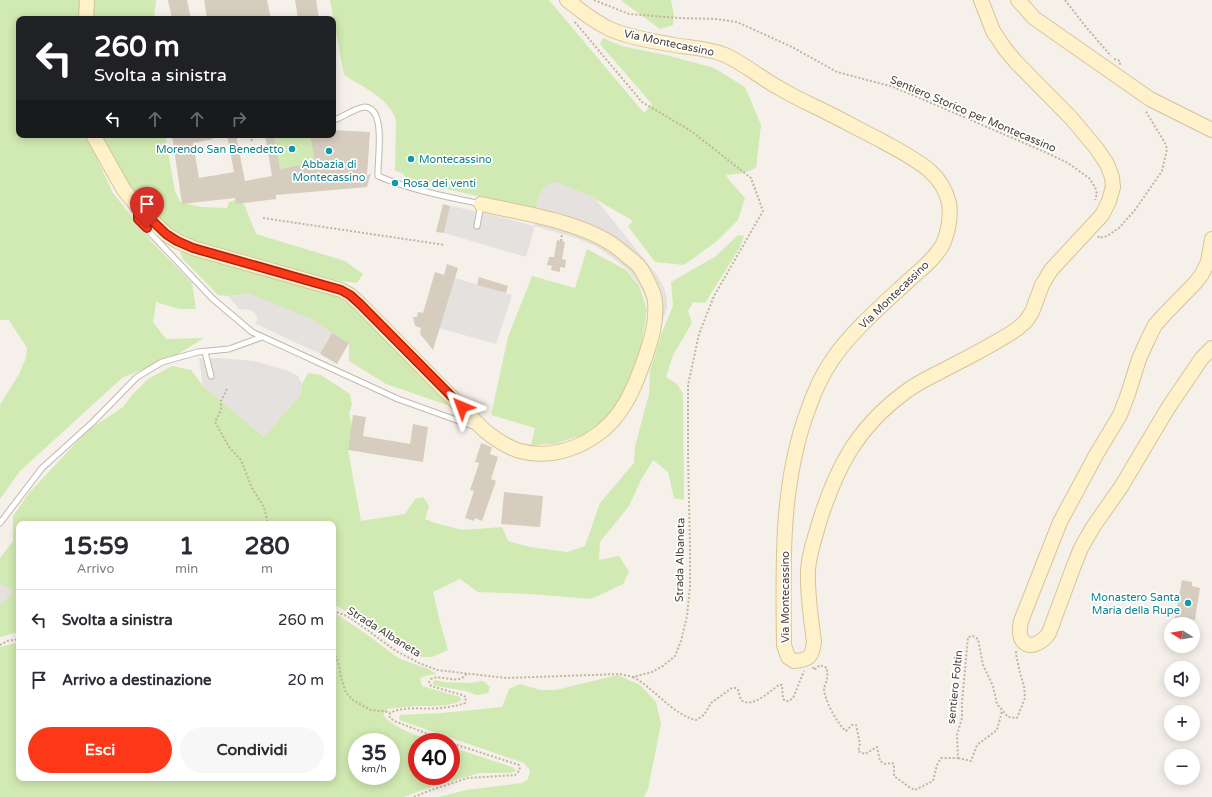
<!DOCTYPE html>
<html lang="it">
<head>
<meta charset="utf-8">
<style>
	body { margin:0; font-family:"Varela Round",sans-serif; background:#f7f7f7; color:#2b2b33; height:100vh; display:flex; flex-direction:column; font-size:15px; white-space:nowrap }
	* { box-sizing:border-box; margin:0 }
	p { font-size:13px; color:#7c7c81 }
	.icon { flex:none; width:22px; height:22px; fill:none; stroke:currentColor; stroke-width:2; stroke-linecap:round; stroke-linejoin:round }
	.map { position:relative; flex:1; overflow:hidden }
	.panel { position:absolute; left:16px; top:521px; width:320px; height:260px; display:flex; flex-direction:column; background:#fff; border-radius:8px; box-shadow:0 2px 10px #0003 }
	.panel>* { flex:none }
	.guide { position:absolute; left:16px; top:16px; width:320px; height:122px; border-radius:8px; box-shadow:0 2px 10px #0003; background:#202124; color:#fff; overflow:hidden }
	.needle { width:26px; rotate:281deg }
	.buttons { position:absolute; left:1164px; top:617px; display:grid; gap:8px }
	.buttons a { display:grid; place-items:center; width:36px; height:36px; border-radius:50%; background:#fff; box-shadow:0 2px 10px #0003; font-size:20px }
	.speed { position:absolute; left:348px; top:733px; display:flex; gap:8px; font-size:20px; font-weight:700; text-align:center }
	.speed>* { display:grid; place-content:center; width:52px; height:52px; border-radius:50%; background:#fff; box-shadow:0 2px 10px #0003; line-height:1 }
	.speed small { font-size:10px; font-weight:400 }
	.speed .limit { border:6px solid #d22; background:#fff; color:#111 }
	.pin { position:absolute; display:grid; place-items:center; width:34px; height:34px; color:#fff; margin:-41px -17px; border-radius:50% 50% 50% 0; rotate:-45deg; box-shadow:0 0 4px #0007 }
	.pin .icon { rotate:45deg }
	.me { position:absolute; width:44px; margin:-22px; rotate:316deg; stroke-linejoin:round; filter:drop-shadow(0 0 3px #0008) }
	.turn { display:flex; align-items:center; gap:14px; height:84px; padding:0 12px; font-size:18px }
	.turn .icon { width:52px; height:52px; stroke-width:2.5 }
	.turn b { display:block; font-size:28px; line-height:34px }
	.lanes { display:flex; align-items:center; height:38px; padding:0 12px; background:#0003; justify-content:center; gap:20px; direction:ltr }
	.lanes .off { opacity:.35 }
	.eta { display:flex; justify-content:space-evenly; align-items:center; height:68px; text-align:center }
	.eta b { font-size:24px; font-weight:800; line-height:28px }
	.primary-button { display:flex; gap:8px; margin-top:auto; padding:8px 12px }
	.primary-button a { flex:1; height:46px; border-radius:24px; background:#fc3819; color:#fff; font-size:16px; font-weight:800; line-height:46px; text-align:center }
	.primary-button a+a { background:#f7f7f7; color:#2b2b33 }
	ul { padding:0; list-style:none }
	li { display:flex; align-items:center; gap:12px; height:60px; padding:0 12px; border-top:1px solid #e1e1e2 }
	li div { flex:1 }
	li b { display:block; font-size:15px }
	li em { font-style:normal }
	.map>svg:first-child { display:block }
	.green { fill:#d1e9b2; fill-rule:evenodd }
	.parking { fill:#e4e1de }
	.building { fill:#d7cdbf }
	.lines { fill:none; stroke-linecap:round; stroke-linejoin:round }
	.lane-casing { stroke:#c1b9ac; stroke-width:7 }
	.secondary-casing { stroke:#d5c599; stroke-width:16 }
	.path { stroke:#c3b59d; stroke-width:2; stroke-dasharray:2 2; stroke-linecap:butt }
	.lane { stroke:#fff; stroke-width:5 }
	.secondary { stroke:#fff1ca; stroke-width:14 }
	.route-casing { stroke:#a42410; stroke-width:10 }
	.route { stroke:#fc3819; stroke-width:7 }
	.culture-dot { fill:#0f9aa8; stroke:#fff; stroke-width:1.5 }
	.labels { text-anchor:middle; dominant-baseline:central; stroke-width:3.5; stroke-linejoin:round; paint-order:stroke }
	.street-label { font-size:11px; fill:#494238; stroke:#fff }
	.culture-label { font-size:11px; fill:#0d838f; stroke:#fff; text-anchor:end }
</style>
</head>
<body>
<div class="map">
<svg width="1212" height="797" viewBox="0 0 1212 797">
	<rect width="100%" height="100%" fill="#f5f1ea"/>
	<g class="green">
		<path d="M0,0H81L79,19H19V135H86L113,193L151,241L192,283L196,309H179L156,302L153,322L166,339L204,338L173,357L122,378L20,471L0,499V405L19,374L26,358L27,348L9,320H0Z"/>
		<path d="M91,0H156L154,19H89Z"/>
		<path d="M330,0H549L644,113L652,104L600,44L603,38L622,46L670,56L714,68L745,87L761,125L756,168L744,173L726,175L728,179L745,198L738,220L717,241L684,265L655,262L628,226L633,221L597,200L594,197L577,191L538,199L536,209L419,183L406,179L403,173L395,171L396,121C392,100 361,86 344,75Z"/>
		<path d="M621,0H671L674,15L673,25L660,29L644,17L623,2Z"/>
		<path d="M100,135H165L175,191L180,202L201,207L227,208L229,202L235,200L244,204L256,234L345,261L363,274L357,283L335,280L187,238L168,228L141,201L116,165Z"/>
		<path d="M274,135H310L315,162L280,169Z"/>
		<path d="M738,235L744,236L739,249L705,303L693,302L688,311L692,323L673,355L666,377L677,384L683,394L684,500L674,498L668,472L653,460L641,480L629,506L600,542L599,560L619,556L629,572L623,584L591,599L531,594L478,592L460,579L433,592L440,622L448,650L432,657H422L386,638L339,607L333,605V524H19V633H14L0,637V605L13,591L0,584V558L13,541V516L29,493L87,431L123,407L132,395L148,379L172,366L191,370L203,386L264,437L301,394L302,384L308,373L321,375L350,394L352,405L349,413L352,425L348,450L361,521L405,514L415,499L423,497L429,506L425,519L435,523L463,530L502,527L508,541L530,547L567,552L585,546L600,503L634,463L635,446L649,394L650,371L662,332L673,306L671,282L716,256Z"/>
		<path d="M587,249L626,270L639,286L647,309L639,362L619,403L606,418L582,435L555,444L531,445L535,428L491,415L508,337L532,276L575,288Z"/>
		<path d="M189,250L330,292L357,310L450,402L447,405L386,384L349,361V343L332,333L250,294L228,296L218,295L183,259L180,252Z"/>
		<path d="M333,614L338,615L369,636L398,658L428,669L437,674L428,675L420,678L422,686L460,697L461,700C454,707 426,706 415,706C406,707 396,708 387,709L383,715C395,729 418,736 436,742H417V776H451V747L506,765L514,768L516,771L511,773H480L437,785L403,797H0V647L15,643H19V778H333ZM357,742H391V776H357Z"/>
		<path d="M618,675L640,685L656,702L661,724L648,789L644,797H439L466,790L522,783L528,779L530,770L524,763L399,720L400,715L442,713L502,707L509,689L520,684L540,690H556Z"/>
		<path d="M437,680L442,682L469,683L483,681L490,687L488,693L477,695L466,691L436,686L433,684V681Z"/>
	</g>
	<g class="parking">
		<path d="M557,182L594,197L657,275L664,288L667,299V308L658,334L647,330L648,309L646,299L640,286L627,269L606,253L595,246L576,238L535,226L526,257L444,233L450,206L489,214L534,226L538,199L542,189L550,183Z"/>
		<path d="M455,278L512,295L496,344L439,328Z"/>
		<path d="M250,294L312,319L332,333L320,354L256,324L257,317L255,313L250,310L239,309L228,296Z"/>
		<path d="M199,358H220L254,361L289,371L298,376L302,384L301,394L264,437L203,386Z"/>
		<path d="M0,584L14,591L0,605Z"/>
	</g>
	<g class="building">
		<path d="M168,0H187L191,19H172Z"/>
		<path d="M204,0H267L271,19H207Z"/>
		<path d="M295,0H316L319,19H298Z"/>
		<path d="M333,130L370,132L367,176L371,173L367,187L276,195V199L236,204L235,198L182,204L172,135H213V139L193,143L199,178L234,172L227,135H236L245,181L272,176L265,135H274L280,169L315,162L310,135H333Z"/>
		<path d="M443,204L450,206L444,233L436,232Z"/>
		<path d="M557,240L565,242L562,259L566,260L565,268L560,267V272L551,270L552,266L547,265L549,257H554Z"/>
		<path d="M447,264L458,268L433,350L420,334L421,328L415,326L413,317H417L418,312L423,313L435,272L444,275Z"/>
		<path d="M479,277L508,286L506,293L477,285Z"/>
		<path d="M332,333L349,343L337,364L320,354Z"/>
		<path d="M353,415L366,417L363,436L410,444L413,424L428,427L423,462L348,450Z"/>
		<path d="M481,443L492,447L490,454L498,457L491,479L496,481L482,521L475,518L474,521L465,518L474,491L470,490L479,463L475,462Z"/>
		<path d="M504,492L543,496L540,527L501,524Z"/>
		<path d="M1182,580L1192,582V586L1200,588L1195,620L1184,618L1183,624H1180L1174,623Z"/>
	</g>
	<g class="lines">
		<defs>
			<g id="lane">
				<path d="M337,119C343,116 359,107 365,107C387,109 377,160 378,176C411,190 447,197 481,204L477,226"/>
				<path d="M138,211L137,219L213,299L252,332L398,399L473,426"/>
				<path d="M205,352L211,376"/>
				<path d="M0,523L42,468L93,422L137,377L162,362L198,352L229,349L262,337"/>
			</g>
			<g id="secondary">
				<path d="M567,0C580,10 594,22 610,29C630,38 653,41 674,45C691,48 709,48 725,55C745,64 762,79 781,89C796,98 812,105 828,113C846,122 864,132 882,141C898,150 916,159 930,171C940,180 946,190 949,203C951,216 948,232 943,244C935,259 919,271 907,282C881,306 852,331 832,360C822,375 815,390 809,407C780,483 783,565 784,645L788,657L794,661C809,660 812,657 814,642C811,618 807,594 808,570C809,553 815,538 819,523C836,468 857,428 904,393C914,385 926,379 938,373C964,359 992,346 1017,329L1026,321L1032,312L1042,285L1051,270L1102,215L1109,201L1113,187L1112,177L1107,164L1097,149L1072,119L1016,62L1005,49L993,31L981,0"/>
				<path d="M1018,0L1034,18L1150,99L1212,130"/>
				<path d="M86,19L87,0"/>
				<path d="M93,135L124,190L138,207L166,234L177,241L193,248L341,290L350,295L360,304L484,430C494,438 506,447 520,451C558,461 599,442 621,410C632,394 638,377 645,358C651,340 657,322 655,302C655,295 650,286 647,280C645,276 643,272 641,269C638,264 632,260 628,257C624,253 620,250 616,247C583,222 522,213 481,204"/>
				<path d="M1212,239L1208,262L1202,274L1196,282L1165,314L1155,325L1148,339L1139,359L1128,394L1120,415L1096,455L1060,522L1021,621C1020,626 1019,633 1021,638C1027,652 1043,642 1049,633L1073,568L1081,548L1093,527L1121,487L1168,408L1202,358L1212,348"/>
			</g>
		</defs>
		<use href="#lane" class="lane-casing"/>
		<use href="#secondary" class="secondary-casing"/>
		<g class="path">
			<path d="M594,0L629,14L679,18L716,19L737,22L792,47L837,72L890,86L915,96L1045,152L1068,163L1089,178L1095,187L1097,194L1095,200"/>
			<path d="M1065,0L1086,27L1111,56"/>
			<path d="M1114,59L1120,61V65"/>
			<path d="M251,135L252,142"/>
			<path d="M263,218L445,245"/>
			<path d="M1098,236L1099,238L1107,236L1119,228L1135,210L1162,171L1167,149L1165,143L1145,110"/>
			<path d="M561,241L562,234"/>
			<path d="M227,389L221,401V410L215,422L229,447L241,460L252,488L264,507L268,524"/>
			<path d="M333,611L347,616L359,624L396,651L419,663L437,670L506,678L620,674L633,677L652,672L663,666L675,656L681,641L687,616L690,586V549L688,453V385L699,334L714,296L763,211L751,178L691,131L642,102L574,21"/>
			<path d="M0,645L7,641L19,639"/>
			<path d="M333,648L339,665L341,677L346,693L354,701L371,710L390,712"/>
			<path d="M813,667L814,670L820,665L827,668C827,672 828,675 827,678C827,681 825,685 824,688C824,699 837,724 846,731L852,725H856L860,744L858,751L865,754L877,747L880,761L885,764L892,763L894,764V776L909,787L915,790L933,781L937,765L941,758H958L957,735L962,718V703L968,637L973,636L978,639L983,665L993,686L997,704L1008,717L1017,718L1025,698L1024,686L1020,673L1016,654V651"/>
			<path d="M633,677C654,688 673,715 696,720L704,715L711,703L732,688H736L738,690L741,700C752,709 770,691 779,685H782L783,699L786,701H789L793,698L804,671"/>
			<path d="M449,742L394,721L390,718L389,714C401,705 426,710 440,708C448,707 457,706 465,703L466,697L462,695L431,686L429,682L431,679C442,673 458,687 467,673"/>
			<path d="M958,758L971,761L977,745L997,730L1002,711"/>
			<path d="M414,797L431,790L468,778L515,775L520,770L519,765L451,743"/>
		</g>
		<use href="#lane" class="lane"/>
		<use href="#secondary" class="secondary"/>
	</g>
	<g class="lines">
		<defs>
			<path id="route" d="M147,228L138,219V207L166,234L177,241L193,248L341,290L350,295L360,304L462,407"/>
		</defs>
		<use href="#route" class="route-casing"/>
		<use href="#route" class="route"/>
	</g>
	<g class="culture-dot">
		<circle cx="292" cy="149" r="4"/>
		<circle cx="329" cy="151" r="4"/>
		<circle cx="411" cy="159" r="4"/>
		<circle cx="395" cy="183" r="4"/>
		<circle cx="1188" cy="603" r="4"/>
	</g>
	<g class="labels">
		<g class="street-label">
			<text transform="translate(669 43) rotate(12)">Via Montecassino</text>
			<text transform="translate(973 114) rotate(23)">Sentiero Storico per Montecassino</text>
			<text transform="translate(894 295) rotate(-44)">Via Montecassino</text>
			<text transform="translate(680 560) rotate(-89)">Strada Albaneta</text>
			<text transform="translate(785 597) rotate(-90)">Via Montecassino</text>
			<text transform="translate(384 632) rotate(32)">Strada Albaneta</text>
			<text transform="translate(955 687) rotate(-84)">sentiero Foltin</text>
		</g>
		<g class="culture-label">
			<text x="284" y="149">Morendo San Benedetto</text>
			<text x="419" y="159" text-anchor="start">Montecassino</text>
			<text x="329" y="164" text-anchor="middle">Abbazia di<tspan x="329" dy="13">Montecassino</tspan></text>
			<text x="403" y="183" text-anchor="start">Rosa dei venti</text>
			<text x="1180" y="597">Monastero Santa<tspan x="1180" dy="13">Maria della Rupe</tspan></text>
		</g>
	</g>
</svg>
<div class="buttons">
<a><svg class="needle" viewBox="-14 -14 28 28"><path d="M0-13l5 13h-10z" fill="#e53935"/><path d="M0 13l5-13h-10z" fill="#7c7c81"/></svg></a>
<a><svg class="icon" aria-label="sound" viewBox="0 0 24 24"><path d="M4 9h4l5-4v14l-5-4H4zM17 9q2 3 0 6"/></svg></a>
<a>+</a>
<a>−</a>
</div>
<div class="speed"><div>35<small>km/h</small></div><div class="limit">40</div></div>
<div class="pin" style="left:147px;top:228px;background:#d93025"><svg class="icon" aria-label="arrive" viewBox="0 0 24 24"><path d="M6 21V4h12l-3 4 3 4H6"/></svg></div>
<svg class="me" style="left:462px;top:407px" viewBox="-20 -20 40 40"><path d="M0-17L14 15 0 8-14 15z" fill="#fc3819" stroke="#fff" stroke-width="4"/></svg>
<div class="guide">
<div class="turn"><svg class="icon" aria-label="left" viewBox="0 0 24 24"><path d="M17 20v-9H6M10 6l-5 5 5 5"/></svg><div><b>260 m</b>Svolta a sinistra</div></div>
<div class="lanes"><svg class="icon" aria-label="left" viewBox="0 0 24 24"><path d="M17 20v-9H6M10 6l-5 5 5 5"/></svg><svg class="icon off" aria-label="ahead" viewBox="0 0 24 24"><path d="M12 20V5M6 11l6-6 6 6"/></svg><svg class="icon off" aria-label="ahead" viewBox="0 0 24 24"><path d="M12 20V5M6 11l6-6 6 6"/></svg><svg class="icon off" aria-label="right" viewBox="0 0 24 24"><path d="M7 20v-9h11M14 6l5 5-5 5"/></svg></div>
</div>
<section class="panel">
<div class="eta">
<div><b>15:59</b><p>Arrivo</p></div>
<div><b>1</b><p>min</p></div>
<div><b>280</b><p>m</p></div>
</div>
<ul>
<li><svg class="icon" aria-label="left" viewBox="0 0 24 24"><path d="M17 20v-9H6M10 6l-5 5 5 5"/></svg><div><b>Svolta a sinistra</b></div><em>260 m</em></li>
<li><svg class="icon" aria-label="arrive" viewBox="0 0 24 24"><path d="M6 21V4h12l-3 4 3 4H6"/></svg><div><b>Arrivo a destinazione</b></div><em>20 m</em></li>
</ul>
<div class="primary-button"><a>Esci</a><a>Condividi</a></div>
</section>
</div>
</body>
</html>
